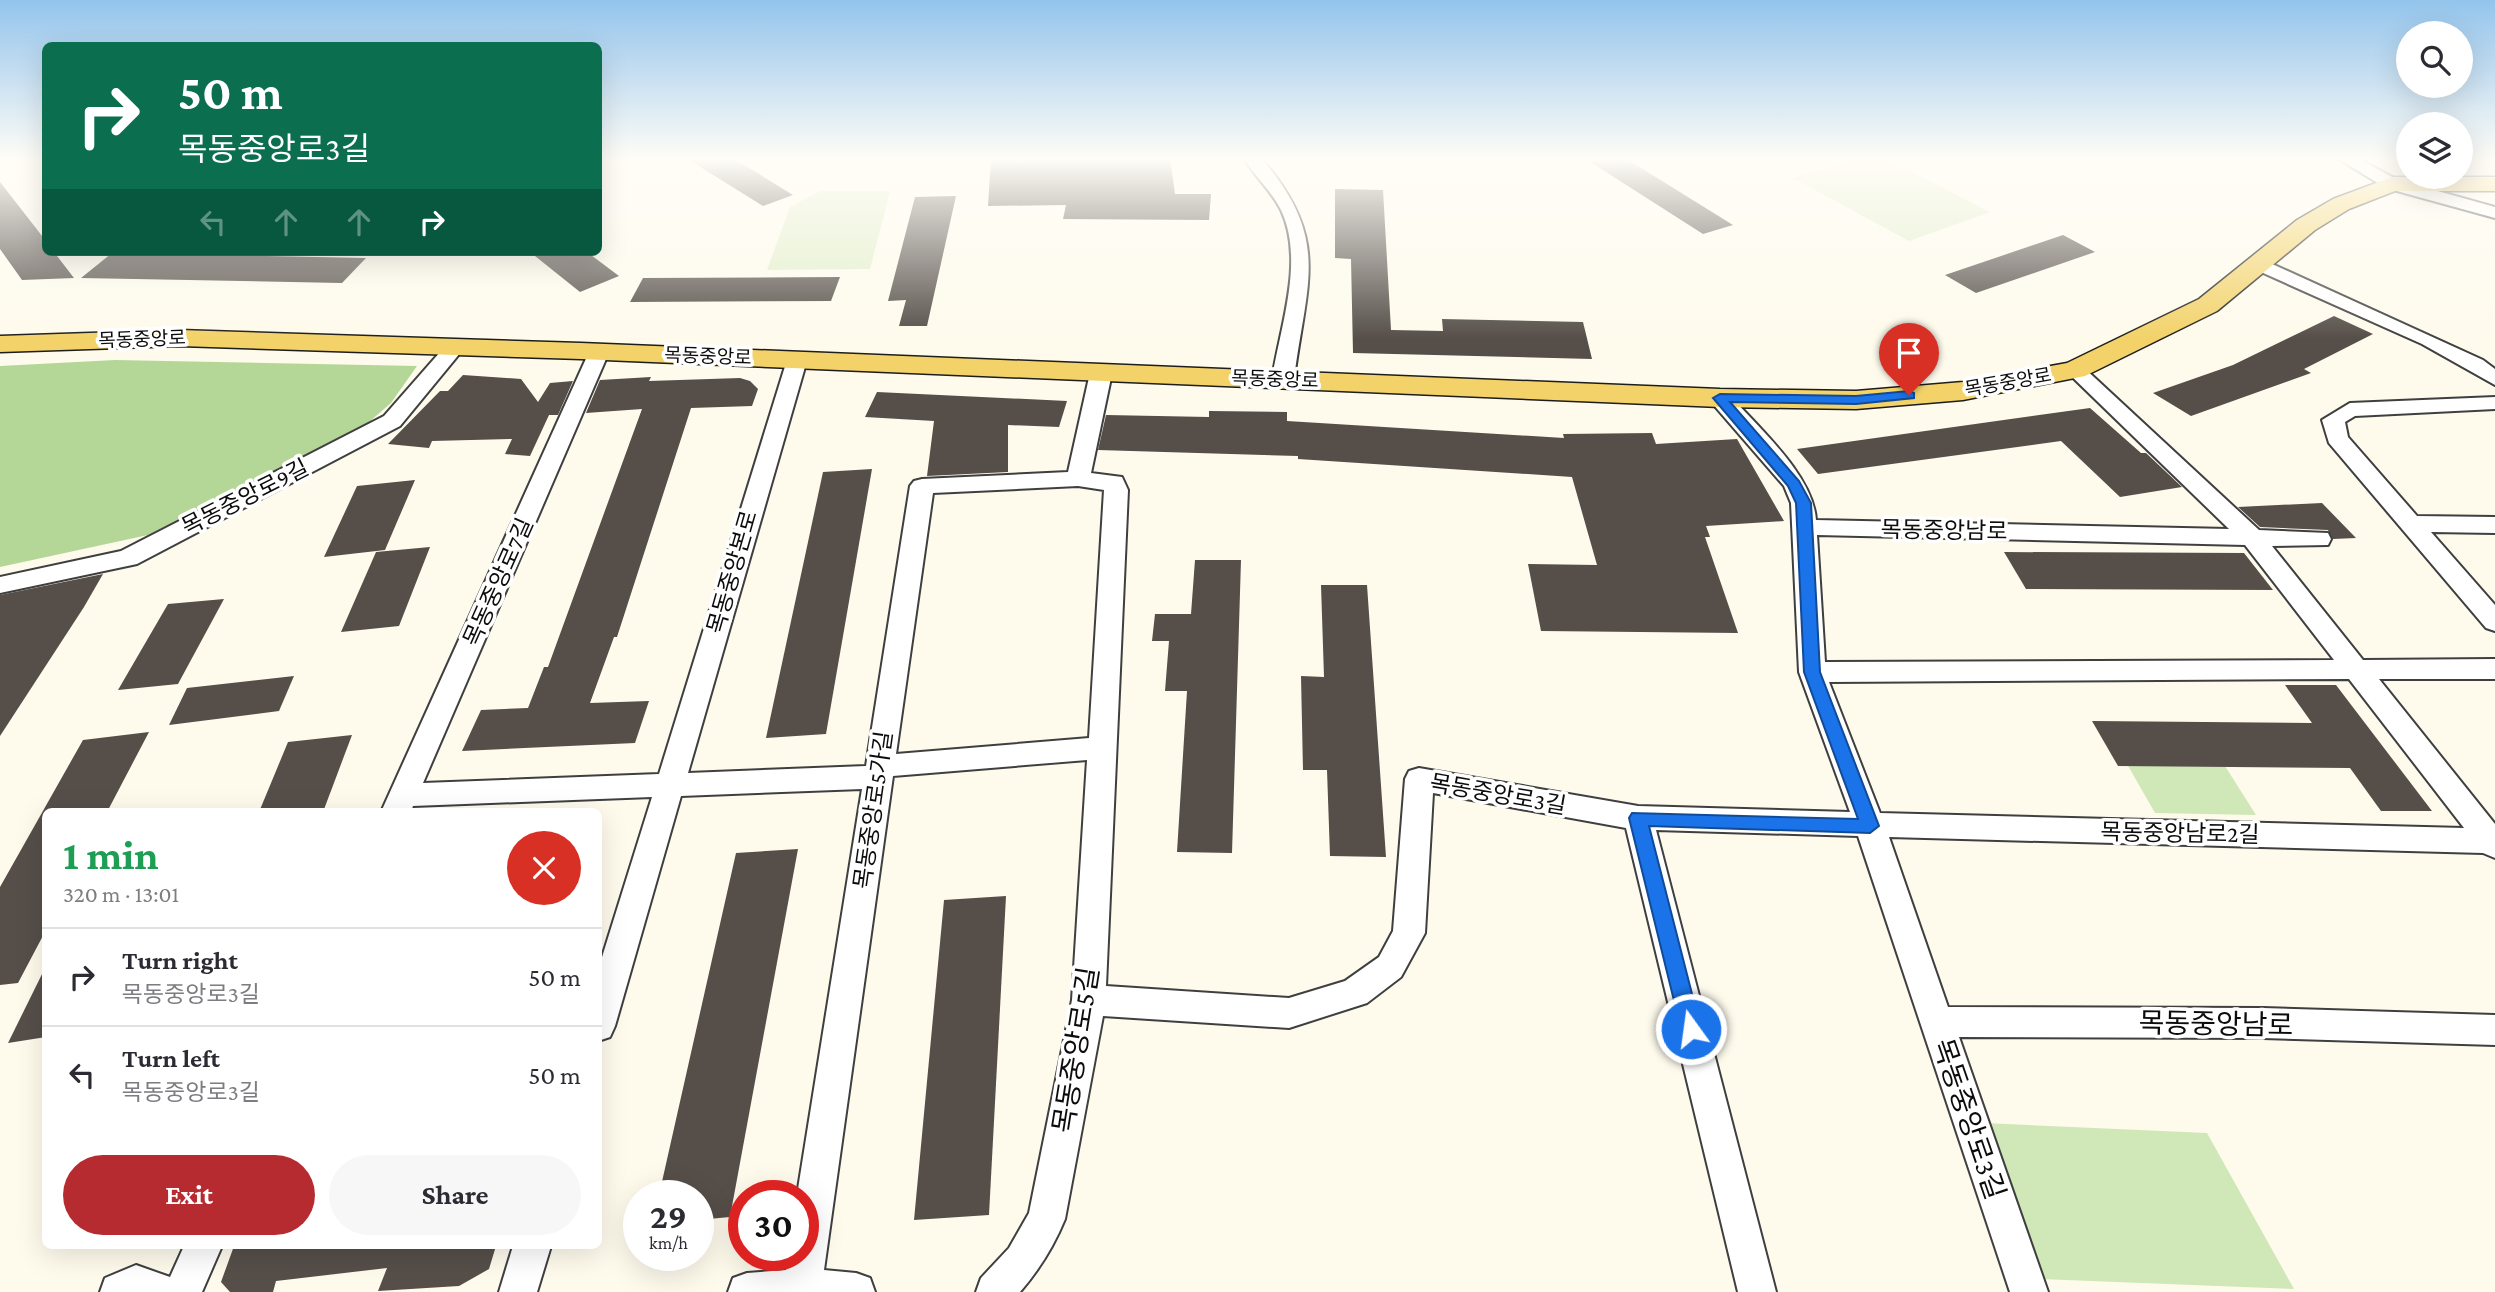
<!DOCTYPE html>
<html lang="en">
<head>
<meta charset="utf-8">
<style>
	body { margin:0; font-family:"Crimson Pro","Noto Sans KR",serif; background:#f7f7f7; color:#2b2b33; height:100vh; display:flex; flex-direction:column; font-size:26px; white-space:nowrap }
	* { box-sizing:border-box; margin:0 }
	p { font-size:23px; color:#7c7c81 }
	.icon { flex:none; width:38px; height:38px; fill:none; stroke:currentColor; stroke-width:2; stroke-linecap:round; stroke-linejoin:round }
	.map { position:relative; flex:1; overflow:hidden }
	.panel { position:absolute; left:42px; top:808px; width:560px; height:441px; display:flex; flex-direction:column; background:#fff; border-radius:10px; box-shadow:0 7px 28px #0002 }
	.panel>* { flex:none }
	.top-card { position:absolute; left:42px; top:42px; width:560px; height:214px; border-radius:10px; box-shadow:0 7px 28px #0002; background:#0b6e4f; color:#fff; overflow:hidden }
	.tools { position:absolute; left:2396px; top:21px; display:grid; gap:14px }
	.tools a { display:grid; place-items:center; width:77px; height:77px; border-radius:50%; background:#fff; box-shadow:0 7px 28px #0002; font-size:35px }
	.speed { position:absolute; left:623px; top:1180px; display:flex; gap:14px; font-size:35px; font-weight:700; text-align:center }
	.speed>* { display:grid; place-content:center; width:91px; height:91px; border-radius:50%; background:#fff; box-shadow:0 7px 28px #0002; line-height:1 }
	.speed small { font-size:18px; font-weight:400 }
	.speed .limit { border:10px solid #d22; background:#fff; color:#111 }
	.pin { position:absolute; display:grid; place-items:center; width:60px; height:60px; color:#fff; margin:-72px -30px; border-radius:50% 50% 50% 0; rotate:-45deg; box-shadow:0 0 7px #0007 }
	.pin .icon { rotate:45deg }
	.me { position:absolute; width:77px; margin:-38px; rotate:346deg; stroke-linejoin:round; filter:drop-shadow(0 0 5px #0008) }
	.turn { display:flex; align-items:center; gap:24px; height:147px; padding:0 21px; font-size:32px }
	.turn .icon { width:91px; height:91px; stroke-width:2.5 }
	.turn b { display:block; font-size:49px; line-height:60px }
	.lanes { display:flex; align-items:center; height:66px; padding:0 21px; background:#0003; justify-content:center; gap:35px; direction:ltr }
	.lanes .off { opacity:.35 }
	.round { display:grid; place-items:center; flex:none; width:74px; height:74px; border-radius:37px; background:#f7f7f7 }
	.headline { display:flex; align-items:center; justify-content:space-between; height:119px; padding:0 21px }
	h1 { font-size:42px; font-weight:700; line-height:52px; color:#1e9e55 }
	.primary-button { display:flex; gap:14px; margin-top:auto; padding:14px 21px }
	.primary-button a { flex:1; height:80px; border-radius:42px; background:#b62b30; color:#fff; font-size:28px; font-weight:700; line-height:80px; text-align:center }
	.primary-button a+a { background:#f7f7f7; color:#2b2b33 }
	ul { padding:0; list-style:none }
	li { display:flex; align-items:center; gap:21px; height:98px; padding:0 21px; border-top:2px solid #e1e1e2 }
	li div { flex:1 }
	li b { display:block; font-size:26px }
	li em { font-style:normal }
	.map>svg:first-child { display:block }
	.green { fill:#d0e7b8 }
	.forest { fill:#b4d798 }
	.pitch { fill:#e1eeca }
	.building { fill:#554e49 }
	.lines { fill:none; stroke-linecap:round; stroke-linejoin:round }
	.minor-casing { stroke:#3f3f3f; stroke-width:4 }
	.major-casing { stroke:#1d1d1d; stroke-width:3 }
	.minor { fill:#fff; fill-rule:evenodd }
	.major { fill:#f2d269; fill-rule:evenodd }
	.route { fill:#1a73e8; stroke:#114b97; stroke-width:2 }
	.labels { text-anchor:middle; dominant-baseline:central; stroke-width:7; stroke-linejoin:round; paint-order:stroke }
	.far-street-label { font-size:19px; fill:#0c0c0c; stroke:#fff }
	.street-label { font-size:23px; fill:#0c0c0c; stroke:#fff }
	.near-street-label { font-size:28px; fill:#0c0c0c; stroke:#fff }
</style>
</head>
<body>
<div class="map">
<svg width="2495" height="1292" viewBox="0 0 2495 1292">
	<rect width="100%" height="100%" fill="#fefbed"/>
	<g class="green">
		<path d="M2127,764L2225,766L2256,815L2155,813Z"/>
		<path d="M1984,1123L2207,1133L2294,1289L2040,1279Z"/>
	</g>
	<path class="forest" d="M115,360L417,366L391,403L369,422L148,535L0,567V366Z"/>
	<g class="pitch">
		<path d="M1863,158H1885L1990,212L1909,241L1793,178Z"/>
		<path d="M820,191H890L870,269L767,270L790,207Z"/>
	</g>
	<g class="building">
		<path d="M686,158H733L793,195L763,206Z"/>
		<path d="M991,158H1170L1175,194H1211L1209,220L1063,219L1066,205L988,206Z"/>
		<path d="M1584,158H1625L1733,225L1703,234Z"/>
		<path d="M0,182L46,241V252H54L74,278L22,280L0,249Z"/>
		<path d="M1335,189L1383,190L1391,330L1443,331L1442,319L1583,322L1592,359L1353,353L1351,259L1335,258Z"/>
		<path d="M956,196L927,326H899L906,300L888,301L915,197Z"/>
		<path d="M2063,235L2095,252L1976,293L1945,275Z"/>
		<path d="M530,252H587L619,276L580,292Z"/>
		<path d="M112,253L366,258L342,283L81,278Z"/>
		<path d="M840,277L831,301L630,302L643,278Z"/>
		<path d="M2334,316L2373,334L2304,369L2311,373L2191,416L2153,393L2233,365Z"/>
		<path d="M463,375L521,379L538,402L550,383L573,381L558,415H549L530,456L505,454L512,439L432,441L429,448L388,444L440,391H448Z"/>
		<path d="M651,377L649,381L740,378L750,381L758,389L752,406L691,408L617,637H614L590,703L649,701L635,743L462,751L481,710L528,708L544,667H548L642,409L586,413L600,380Z"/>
		<path d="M877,392L1067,401L1059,427L1008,425V472L927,476L934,421L865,417Z"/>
		<path d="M2090,408L2141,453H2146L2182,487L2120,497L2061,441L1818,474L1797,449Z"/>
		<path d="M1209,411L1287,412V421L1564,438L1563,434L1652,433L1656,444L1737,439L1784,521L1706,526L1710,537H1705L1738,633L1541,631L1528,564L1597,565L1572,477L1298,459V456L1098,450L1106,415L1209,417Z"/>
		<path d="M872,469L826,734L766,738L823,472Z"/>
		<path d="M415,480L385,550L324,557L357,486Z"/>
		<path d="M2322,503L2356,538L2333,539L2328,530L2260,527L2238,507Z"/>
		<path d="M430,547L399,626L341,632L376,552Z"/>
		<path d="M2004,552L2244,553L2273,590L2026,589Z"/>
		<path d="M1195,560H1241L1232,853L1177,852L1187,691H1165L1169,641H1152L1155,614H1191Z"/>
		<path d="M103,574L84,607L0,736V595Z"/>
		<path d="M1321,585H1367L1386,857L1330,856L1327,770H1303L1301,676L1324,677Z"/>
		<path d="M224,599L178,684L118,690L168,604Z"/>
		<path d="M294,676L279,711L169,725L187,688Z"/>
		<path d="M2285,685H2336L2432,811H2381L2350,768L2118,766L2092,721L2312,723Z"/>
		<path d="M149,732L107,812H46V930L18,983L0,985V887L83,740Z"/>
		<path d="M352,735L323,812H259L288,742Z"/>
		<path d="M798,849L730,1217L698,1220V1195H659L736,853Z"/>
		<path d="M1006,896L989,1215L914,1220L944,900Z"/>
		<path d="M46,966V1037L8,1043Z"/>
		<path d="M234,1246H496L489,1269L459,1286L378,1291L387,1268L276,1281L273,1292H230L221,1282Z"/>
	</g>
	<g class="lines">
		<defs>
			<g id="minor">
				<path d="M1244,158H1261C1332,240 1306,282 1294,379L1283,385L1272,379C1280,327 1305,261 1281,210C1271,190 1254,176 1244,158Z"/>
				<path d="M2337,158H2357L2398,180L2495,207V218L2386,188Z"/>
				<path d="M2259,258L2483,360L2495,369V385L2422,344L2252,268L2250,264L2252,260Z"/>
				<path d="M455,341L465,347L400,426L137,564L0,593V577L121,551L384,416L448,343Z"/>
				<path d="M599,346L609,352L423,783L659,774L787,360L797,354L807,360L688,773L866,766L910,486L914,481L922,479L1068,472L1090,373L1094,369H1108L1112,373L1091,473L1122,477L1128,490L1106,986L1289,998L1345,981L1379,957L1393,931L1405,779L1409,771L1419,768L1638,806L1850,812L1799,672L1791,503L1784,486L1712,403L1709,398L1712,393H1728C1757,427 1813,474 1816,520L2229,529L2065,370L2075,364L2082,366L2259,530L2328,533L2331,539L2328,545L2272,546L2363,660L2495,659V679H2379L2495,824V858L2483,853L1889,837L1948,1007L2263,1008L2495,1015V1045L2263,1038L1959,1037L2048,1292H2010L1858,836L1656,830L1776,1292H1738L1626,828L1433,793L1425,933L1401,977L1367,1003L1289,1028L1103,1016L1065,1219C1054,1246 1039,1270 1020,1292H976L981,1278L1009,1248L1029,1213L1072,1000L1087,760L893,776L824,1270L856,1273L870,1278L875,1292H728L733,1278L747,1273L786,1270L788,1255H803V1195H797L862,789L681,796L615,1026L610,1037L598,1041V970L652,797L413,806L411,812H381L589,352ZM1078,486L1104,490L1089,738L896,754L933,493ZM1817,535L2245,545L2334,660L1825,662ZM2349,679L2464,828L1880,813L1829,682Z"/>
				<path d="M2495,397V409L2355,416L2345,422L2348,437L2417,516L2495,517V533L2431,532L2495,605V631L2486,628L2329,443L2322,420L2350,403Z"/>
				<path d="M184,1246H222L202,1292H100L105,1278L136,1265L170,1277Z"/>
				<path d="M513,1246H551L537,1292H499Z"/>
			</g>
			<path id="major" d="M2392,177H2495V191H2395L2349,209L2315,230L2217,311L2085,376L1963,400L1856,409L1720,407L581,359L180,346L0,352V336L180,330L581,343L1720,389L1856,391L1963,382L2067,363L2199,299L2297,220L2333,199Z"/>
		</defs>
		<use href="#minor" class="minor-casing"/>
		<use href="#major" class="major-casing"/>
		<use href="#minor" class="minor"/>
		<use href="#major" class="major"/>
	</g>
	<linearGradient id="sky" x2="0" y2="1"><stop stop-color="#93c4ec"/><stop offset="0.47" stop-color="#fffdf7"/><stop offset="1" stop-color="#fffdf7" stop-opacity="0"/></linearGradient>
	<rect width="2495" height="339" fill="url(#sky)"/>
	<path class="route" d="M1909,391L1914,393V398L1856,404L1730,402L1799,481L1811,503L1820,672L1879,826L1870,833L1649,826L1701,1029L1698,1035L1691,1038L1684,1035L1681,1029L1629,818L1632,813L1858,819L1804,672L1796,503L1788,486L1713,398L1720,394L1856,396Z"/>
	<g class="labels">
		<g class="far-street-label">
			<text transform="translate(142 339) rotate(-2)">목동중앙로</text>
			<text transform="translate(708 356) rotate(2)">목동중앙로</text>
			<text transform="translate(1275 379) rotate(2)">목동중앙로</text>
			<text transform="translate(2008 382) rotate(-10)">목동중앙로</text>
		</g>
		<g class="street-label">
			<text transform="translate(245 497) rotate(-27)">목동중앙로9길</text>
			<text transform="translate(1944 530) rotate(1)">목동중앙남로</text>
			<text transform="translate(732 572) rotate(-74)">목동중앙본로</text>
			<text transform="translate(498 582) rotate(-66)">목동중앙로7길</text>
			<text transform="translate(1498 794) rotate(10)">목동중앙로3길</text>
			<text transform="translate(873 810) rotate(-82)">목동중앙로5가길</text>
			<text transform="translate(2180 833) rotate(1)">목동중앙남로2길</text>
		</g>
		<g class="near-street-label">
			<text transform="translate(2216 1024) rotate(1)">목동중앙남로</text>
			<text transform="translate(1076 1050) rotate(-81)">목동중앙로5길</text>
			<text transform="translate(1969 1119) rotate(71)">목동중앙로3길</text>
		</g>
	</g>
</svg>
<div class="tools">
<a><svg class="icon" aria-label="search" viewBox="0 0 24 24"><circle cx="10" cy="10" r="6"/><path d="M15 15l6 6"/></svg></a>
<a><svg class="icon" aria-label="layers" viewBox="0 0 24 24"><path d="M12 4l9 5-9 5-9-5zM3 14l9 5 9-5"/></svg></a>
</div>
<div class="speed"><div>29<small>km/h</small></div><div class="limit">30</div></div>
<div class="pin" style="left:1909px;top:395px;background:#d93025"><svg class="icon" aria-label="arrive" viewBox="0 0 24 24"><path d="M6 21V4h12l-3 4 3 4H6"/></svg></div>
<svg class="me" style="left:1691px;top:1029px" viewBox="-20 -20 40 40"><circle r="17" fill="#1a73e8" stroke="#fff" stroke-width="3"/><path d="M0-11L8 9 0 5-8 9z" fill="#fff"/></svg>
<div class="top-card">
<div class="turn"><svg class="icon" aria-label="right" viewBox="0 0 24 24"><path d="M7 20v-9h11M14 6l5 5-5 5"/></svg><div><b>50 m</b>목동중앙로3길</div></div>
<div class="lanes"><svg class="icon off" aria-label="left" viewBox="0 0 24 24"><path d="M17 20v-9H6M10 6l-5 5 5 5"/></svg><svg class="icon off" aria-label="ahead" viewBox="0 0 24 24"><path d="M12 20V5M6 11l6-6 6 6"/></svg><svg class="icon off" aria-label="ahead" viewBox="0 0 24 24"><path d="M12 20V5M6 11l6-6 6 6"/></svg><svg class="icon" aria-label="right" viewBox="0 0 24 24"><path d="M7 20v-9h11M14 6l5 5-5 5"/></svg></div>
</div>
<section class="panel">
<div class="headline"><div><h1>1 min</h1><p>320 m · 13:01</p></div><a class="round" style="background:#d93025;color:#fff"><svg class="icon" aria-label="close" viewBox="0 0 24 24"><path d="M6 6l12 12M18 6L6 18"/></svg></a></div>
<ul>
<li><svg class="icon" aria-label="right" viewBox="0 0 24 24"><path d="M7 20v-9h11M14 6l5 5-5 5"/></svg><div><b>Turn right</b><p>목동중앙로3길</p></div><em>50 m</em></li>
<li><svg class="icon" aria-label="left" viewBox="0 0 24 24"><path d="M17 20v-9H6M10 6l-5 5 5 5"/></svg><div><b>Turn left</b><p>목동중앙로3길</p></div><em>50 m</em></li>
</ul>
<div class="primary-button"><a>Exit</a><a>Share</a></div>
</section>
</div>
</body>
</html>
